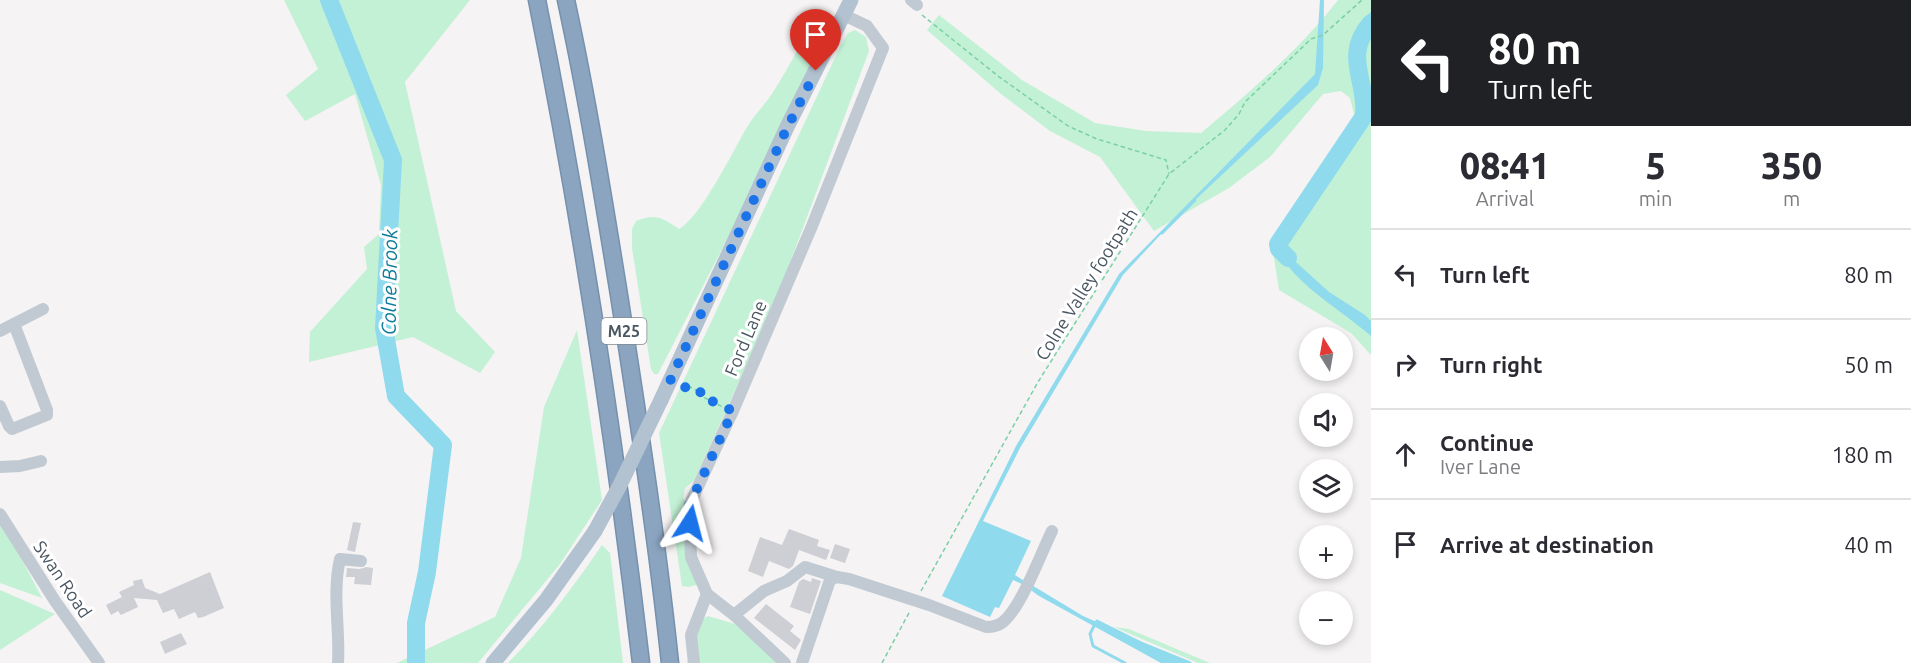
<!DOCTYPE html>
<html lang="en">
<head>
<meta charset="utf-8">
<style>
	body { margin:0; font-family:Ubuntu,sans-serif; background:#f7f7f7; color:#2b2b33; height:100vh; display:flex; flex-direction:column; font-size:22px; white-space:nowrap }
	* { box-sizing:border-box; margin:0 }
	p { font-size:20px; color:#7c7c81 }
	.icon { flex:none; width:33px; height:33px; fill:none; stroke:currentColor; stroke-width:2; stroke-linecap:round; stroke-linejoin:round }
	.map { position:relative; flex:1; overflow:hidden }
	.side { display:flex; flex-direction:column; background:#fff; width:540px }
	.side>* { flex:none }
	.banner { background:#202124; color:#fff; overflow:hidden }
	.needle { width:39px; rotate:349deg }
	.fabs { position:absolute; left:1299px; top:327px; display:grid; gap:12px }
	.fabs a { display:grid; place-items:center; width:54px; height:54px; border-radius:50%; background:#fff; box-shadow:0 3px 9px #0003; font-size:30px }
	.pin { position:absolute; display:grid; place-items:center; width:51px; height:51px; color:#fff; margin:-62px -26px; border-radius:50% 50% 50% 0; rotate:-45deg; box-shadow:0 0 6px #0007 }
	.pin .icon { rotate:45deg }
	.me { position:absolute; width:66px; margin:-33px; rotate:9deg; stroke-linejoin:round; filter:drop-shadow(0 0 4px #0008) }
	.turn { display:flex; align-items:center; gap:21px; height:126px; padding:0 18px; font-size:27px }
	.turn .icon { width:78px; height:78px; stroke-width:2.5 }
	.turn b { display:block; font-size:42px; line-height:51px }
	.eta { display:flex; justify-content:space-evenly; align-items:center; height:102px; text-align:center }
	.eta b { font-size:36px; font-weight:800; line-height:42px }
	ul { padding:0; list-style:none }
	li { display:flex; align-items:center; gap:18px; height:90px; padding:0 18px; border-top:2px solid #e1e1e2 }
	li div { flex:1 }
	li b { display:block; font-size:22px }
	li em { font-style:normal }
	main { display:flex; flex:1; min-height:0 }
	.map>svg:first-child { display:block }
	.green { fill:#c3f1d5 }
	.water { fill:#90daee }
	.lines { fill:none; stroke-linecap:round; stroke-linejoin:round }
	.stream { stroke:#90daee; stroke-width:3 }
	.river { stroke:#90daee; stroke-width:18 }
	.building { fill:#cdcfd5 }
	.highway-casing { stroke:#7690ad; stroke-width:19 }
	.path { stroke:#7ad0a6; stroke-width:1.5; stroke-dasharray:4.5 3; stroke-linecap:butt }
	.minor { stroke:#c1cad2; stroke-width:12 }
	.major { stroke:#b3c2d1; stroke-width:15 }
	.highway { stroke:#8ba5c1; stroke-width:16 }
	.major-bridge { stroke:#b3c2d1; stroke-width:15 }
	.route { stroke:#1a73e8; stroke-width:10; stroke-dasharray:0 18 }
	.labels { text-anchor:middle; dominant-baseline:central; stroke-width:6; stroke-linejoin:round; paint-order:stroke }
	.shield { fill:#fff; stroke:#808990; stroke-width:1.5 }
	.shield-label { font-size:16px; font-weight:bold; fill:#4a5661 }
	.street-label { font-size:18px; fill:#4a5661; stroke:#fff }
	.water-label { font-size:20px; font-style:italic; fill:#0c7c9b; stroke:#fff }
</style>
</head>
<body>
<main>
<div class="map">
<svg width="1371" height="663" viewBox="0 0 1371 663">
	<rect width="100%" height="100%" fill="#f5f3f3"/>
	<g class="green">
		<path d="M284,0H470L405,82L456,311L495,352L480,373L413,337L309,362L310,332L367,269L364,247L379,234L381,185L355,94L305,121L286,95L318,69Z"/>
		<path d="M1338,0H1371V355L1351,333L1279,290L1272,245L1331,153L1356,122L1350,98L1341,91L1323,94L1270,157L1229,188L1154,231L1100,157L1050,131L1001,94L927,30L939,15L1022,80L1095,123L1146,131L1201,133C1249,93 1299,50 1338,0Z"/>
		<path d="M822,14H829L832,21L766,163L658,374H654L651,369L632,248V229L636,221C656,213 662,218 679,229C701,217 732,153 746,129C753,116 765,105 773,92C790,67 802,37 822,14Z"/>
		<path d="M855,30L866,37L869,51L776,300L694,481L685,488L683,498L688,505L699,584L689,587L682,586L659,433L841,45L848,33Z"/>
		<path d="M577,330L602,500L560,564L478,663H397L495,617L521,558L544,407Z"/>
		<path d="M0,518L42,598L0,583Z"/>
		<path d="M602,545L610,553L623,663H508C544,627 573,587 602,545Z"/>
		<path d="M0,590L55,614L0,650Z"/>
		<path d="M708,616L735,624L783,663H687C691,649 694,621 708,616Z"/>
		<path d="M1114,627L1129,629L1210,663H1198Z"/>
	</g>
	<g class="water">
		<path d="M1320,0H1324L1323,68L1318,85L1178,216L1123,275L1020,448L983,521L1031,541L1015,575L1026,582L1024,585L1013,580L999,608L995,607L990,617L942,596L1016,446L1119,274L1315,74Z"/>
		<path d="M1371,12V28C1362,35 1365,48 1358,56C1353,34 1354,27 1371,12Z"/>
		<path d="M1282,238V248L1287,254L1329,292L1365,315L1371,321V336C1338,307 1298,288 1275,247L1277,242Z"/>
		<path d="M1030,584L1083,616L1190,663H1161L1039,596L1028,588Z"/>
	</g>
	<g class="lines">
		<g class="stream">
			<path d="M1162,233L1195,200"/>
			<path d="M1097,621L1143,644L1190,663"/>
			<path d="M1096,622L1090,634L1093,646L1125,663"/>
		</g>
		<g class="river">
			<path d="M329,0L393,160L384,328L396,396L443,445L427,572L416,623V663"/>
			<path d="M1288,258L1279,249L1278,244L1364,116C1368,81 1342,56 1371,23"/>
		</g>
	</g>
	<g class="building">
		<path d="M353,522L361,523L355,552L347,550Z"/>
		<path d="M789,529L819,540L817,546L830,550L826,560L799,550L793,566L789,569L769,561L763,577L748,571L760,537L782,545Z"/>
		<path d="M835,544L850,549L845,563L830,558Z"/>
		<path d="M366,567L373,568L371,585L354,584L355,577H346L347,568L360,569Z"/>
		<path d="M210,572L224,608L203,617L198,618L195,612L179,619L174,609L163,613L157,600L134,598L138,607L121,615L118,611L111,615L106,605L122,597L119,592L134,585L133,581L142,579L145,588L160,594Z"/>
		<path d="M812,578L821,581L810,614L790,607L799,582L803,579L811,582Z"/>
		<path d="M766,604L794,626L790,631L801,640L795,650L754,618Z"/>
		<path d="M181,633L187,644L165,654L160,642Z"/>
	</g>
	<g class="lines">
		<defs>
			<g id="highway">
				<path d="M537,0C581,219 615,441 641,663"/>
				<path d="M566,0C587,97 603,196 619,295C638,417 657,540 670,663"/>
			</g>
		</defs>
		<use href="#highway" class="highway-casing"/>
		<g class="path">
			<path d="M922,15L998,76L1068,126L1097,139L1166,160L1169,174"/>
			<path d="M682,386L687,388L688,386L702,393L701,396L723,407"/>
			<path d="M921,591L1038,382L1169,174L1225,130L1239,114L1245,102L1311,39L1323,35L1362,0"/>
			<path d="M882,663L910,611"/>
		</g>
		<g class="minor">
			<path d="M911,0L917,5"/>
			<path d="M0,331L43,309"/>
			<path d="M0,406L9,426L12,429L47,415V410L14,324"/>
			<path d="M0,467L20,466L41,461"/>
			<path d="M0,514L55,601L99,663"/>
			<path d="M734,615L764,591L787,581L805,567L837,577"/>
			<path d="M338,663C340,628 332,594 340,559L361,561"/>
			<path d="M694,663L691,635L707,594"/>
			<path d="M785,663L734,615L707,594L691,557L689,506L733,411L812,226L883,48L867,26L844,15"/>
			<path d="M802,663L830,580L837,577L849,579L929,605L986,627C992,627 998,626 1003,622C1022,606 1040,555 1052,531"/>
		</g>
		<g class="major">
			<path d="M661,400L787,127L851,0"/>
			<path d="M493,663L546,600L595,531"/>
		</g>
		<use href="#highway" class="highway"/>
		<path class="major-bridge" d="M595,531L620,485L661,400"/>
	</g>
	<g class="lines">
		<path class="route" d="M690,523L689,506L733,411L701,396L702,393L688,386L687,388L670,381L787,128L816,71"/>
	</g>
	<g class="labels">
		<rect class="shield" x="601.5" y="318" width="45" height="26" rx="4.5"/>
		<g class="shield-label">
			<text x="624" y="331">M25</text>
		</g>
		<g class="street-label">
			<text transform="translate(1086 284) rotate(-58)">Colne Valley footpath</text>
			<text transform="translate(745 338) rotate(-67)">Ford Lane</text>
			<text transform="translate(63 579) rotate(56)">Swan Road</text>
		</g>
		<g class="water-label">
			<text transform="translate(389 282) rotate(-89)">Colne Brook</text>
		</g>
	</g>
</svg>
<div class="fabs">
<a><svg class="needle" viewBox="-14 -14 28 28"><path d="M0-13l5 13h-10z" fill="#e53935"/><path d="M0 13l5-13h-10z" fill="#7c7c81"/></svg></a>
<a><svg class="icon" aria-label="sound" viewBox="0 0 24 24"><path d="M4 9h4l5-4v14l-5-4H4zM17 9q2 3 0 6"/></svg></a>
<a><svg class="icon" aria-label="layers" viewBox="0 0 24 24"><path d="M12 4l9 5-9 5-9-5zM3 14l9 5 9-5"/></svg></a>
<a>+</a>
<a>−</a>
</div>
<div class="pin" style="left:816px;top:71px;background:#d93025"><svg class="icon" aria-label="arrive" viewBox="0 0 24 24"><path d="M6 21V4h12l-3 4 3 4H6"/></svg></div>
<svg class="me" style="left:690px;top:523px" viewBox="-20 -20 40 40"><path d="M0-17L14 15 0 8-14 15z" fill="#1a73e8" stroke="#fff" stroke-width="4"/></svg>
</div>
<section class="side">
<div class="banner">
<div class="turn"><svg class="icon" aria-label="left" viewBox="0 0 24 24"><path d="M17 20v-9H6M10 6l-5 5 5 5"/></svg><div><b>80 m</b>Turn left</div></div>
</div>
<div class="eta">
<div><b>08:41</b><p>Arrival</p></div>
<div><b>5</b><p>min</p></div>
<div><b>350</b><p>m</p></div>
</div>
<ul>
<li><svg class="icon" aria-label="left" viewBox="0 0 24 24"><path d="M17 20v-9H6M10 6l-5 5 5 5"/></svg><div><b>Turn left</b></div><em>80 m</em></li>
<li><svg class="icon" aria-label="right" viewBox="0 0 24 24"><path d="M7 20v-9h11M14 6l5 5-5 5"/></svg><div><b>Turn right</b></div><em>50 m</em></li>
<li><svg class="icon" aria-label="ahead" viewBox="0 0 24 24"><path d="M12 20V5M6 11l6-6 6 6"/></svg><div><b>Continue</b><p>Iver Lane</p></div><em>180 m</em></li>
<li><svg class="icon" aria-label="arrive" viewBox="0 0 24 24"><path d="M6 21V4h12l-3 4 3 4H6"/></svg><div><b>Arrive at destination</b></div><em>40 m</em></li>
</ul>
</section>
</main>
</body>
</html>
